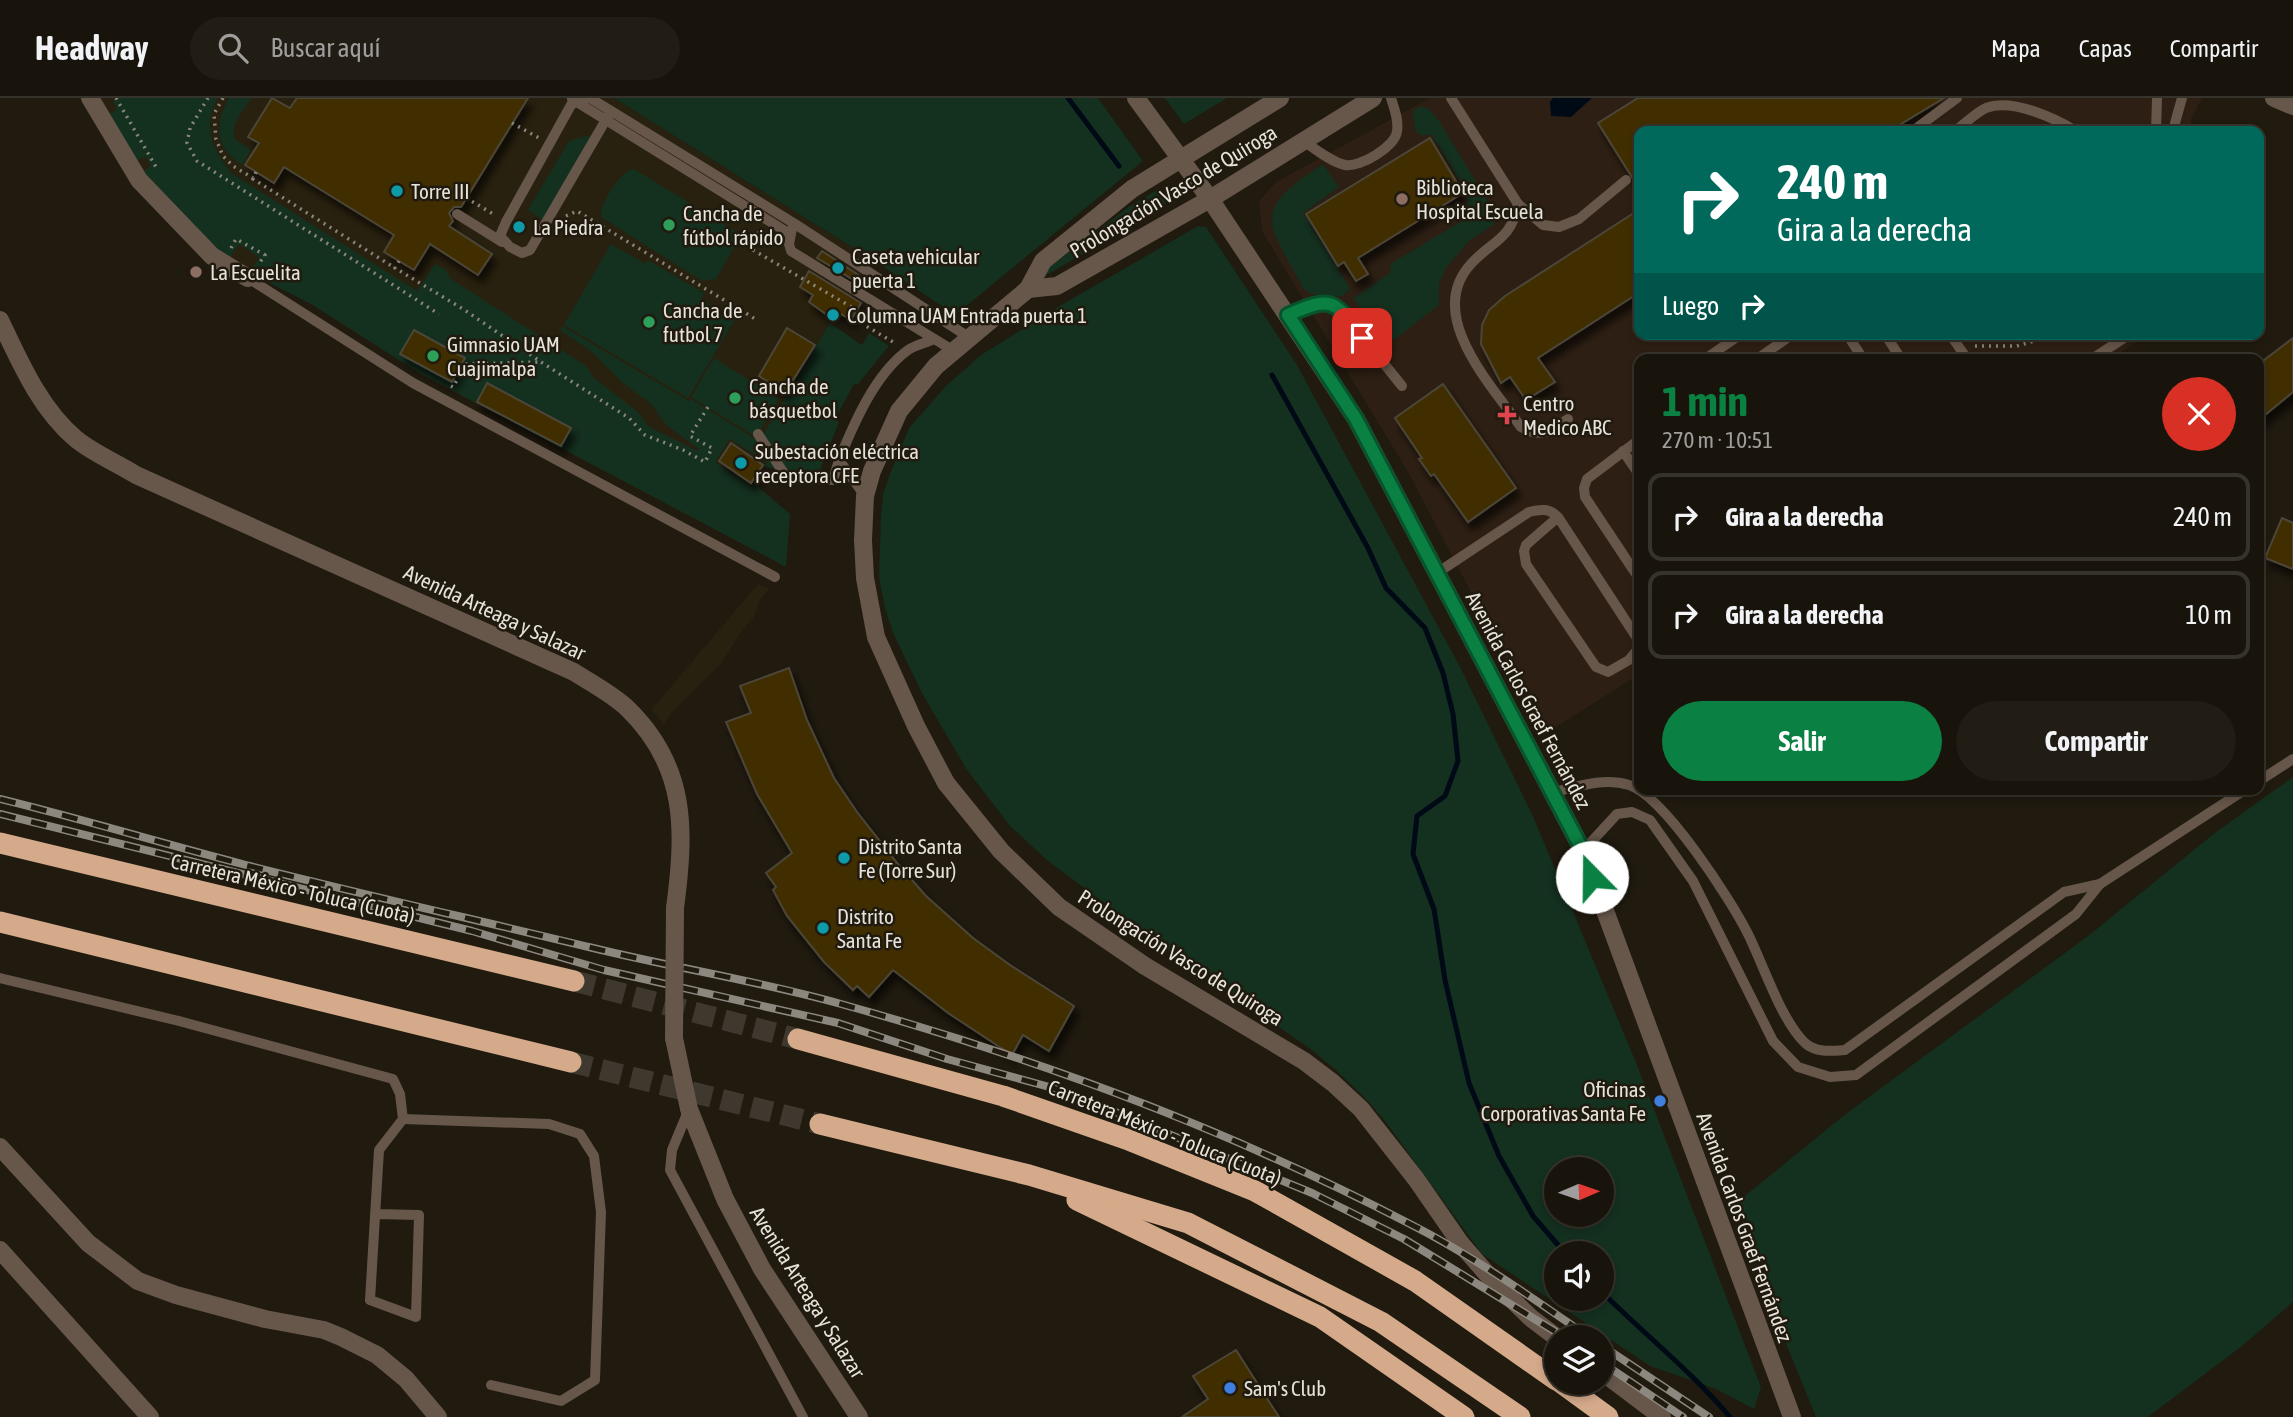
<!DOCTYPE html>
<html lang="es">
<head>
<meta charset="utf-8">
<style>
	body { margin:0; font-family:"Asap Condensed",sans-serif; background:#211d14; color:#f1f3f6; height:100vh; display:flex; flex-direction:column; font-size:26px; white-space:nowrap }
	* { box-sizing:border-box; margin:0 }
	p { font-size:23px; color:#9f9e9d }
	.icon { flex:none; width:38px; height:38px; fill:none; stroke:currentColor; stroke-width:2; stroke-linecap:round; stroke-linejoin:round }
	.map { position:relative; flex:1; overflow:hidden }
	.sheet { position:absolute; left:1634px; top:256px; width:630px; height:441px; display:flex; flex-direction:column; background:#18140b; border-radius:14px; box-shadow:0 4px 10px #0003,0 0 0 2px #36332c }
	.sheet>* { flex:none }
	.banner { position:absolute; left:1634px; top:28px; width:630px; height:214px; border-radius:14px; box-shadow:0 4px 10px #0003,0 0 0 2px #36332c; background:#00695c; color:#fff; overflow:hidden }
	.needle { width:46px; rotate:88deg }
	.fabs { position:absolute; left:1544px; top:1059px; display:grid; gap:14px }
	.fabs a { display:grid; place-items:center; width:70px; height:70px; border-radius:50%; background:#18140b; box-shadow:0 4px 10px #0003,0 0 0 2px #36332c; font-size:35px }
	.pin { position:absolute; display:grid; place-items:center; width:60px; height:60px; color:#fff; margin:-30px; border-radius:14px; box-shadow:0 4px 10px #0006 }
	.me { position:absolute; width:77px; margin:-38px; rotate:338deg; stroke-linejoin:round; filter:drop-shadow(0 0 5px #0008) }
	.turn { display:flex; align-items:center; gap:24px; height:147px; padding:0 28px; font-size:32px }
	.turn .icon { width:91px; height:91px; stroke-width:2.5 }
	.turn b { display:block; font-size:49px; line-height:60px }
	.then { display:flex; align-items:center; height:66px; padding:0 28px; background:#0003; gap:14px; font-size:26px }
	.round { display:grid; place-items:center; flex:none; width:74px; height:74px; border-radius:37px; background:#211d14 }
	.summary { display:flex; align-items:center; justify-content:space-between; height:119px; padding:0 28px }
	h1 { font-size:42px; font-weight:700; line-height:52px; color:#0b8043 }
	.primary-button { display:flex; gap:14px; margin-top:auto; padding:14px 28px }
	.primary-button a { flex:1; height:80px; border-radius:42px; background:#0b8043; color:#fff; font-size:28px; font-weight:700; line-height:80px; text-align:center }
	.primary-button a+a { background:#211d14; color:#f1f3f6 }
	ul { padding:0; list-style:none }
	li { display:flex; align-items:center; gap:21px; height:88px; margin:0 14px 10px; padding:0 14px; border:4px solid #36332c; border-radius:14px }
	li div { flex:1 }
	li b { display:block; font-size:26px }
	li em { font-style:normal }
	header { display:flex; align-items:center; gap:42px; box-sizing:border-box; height:98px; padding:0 35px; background:#18140b; border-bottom:2px solid #36332c }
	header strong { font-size:33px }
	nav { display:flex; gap:38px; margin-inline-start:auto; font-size:24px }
	.search { width:490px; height:63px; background:#211d14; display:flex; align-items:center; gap:18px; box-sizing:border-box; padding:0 24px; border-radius:38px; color:#9f9e9d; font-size:26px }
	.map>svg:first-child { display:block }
	.built { fill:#29210f }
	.medical { fill:#2d1f13 }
	.green { fill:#14301f; fill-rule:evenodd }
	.water { fill:#000916 }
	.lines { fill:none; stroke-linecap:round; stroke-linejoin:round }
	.stream { stroke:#000916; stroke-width:5 }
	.building { fill:#402e00; stroke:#4c4639; stroke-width:2; filter:url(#shadow) }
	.motorway-tunnel { stroke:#3e382e; stroke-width:21; stroke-dasharray:21 10; stroke-linecap:butt }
	.path { stroke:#8b867d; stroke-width:3.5; stroke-dasharray:2 5; stroke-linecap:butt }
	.service { stroke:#67564a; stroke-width:10 }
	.minor { stroke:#67564a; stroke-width:18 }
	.tertiary { stroke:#67564a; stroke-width:18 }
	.motorway { stroke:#d4aa8a; stroke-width:21 }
	.rail-casing { stroke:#8d887f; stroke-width:8 }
	.rail { stroke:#201a0f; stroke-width:5; stroke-dasharray:16; stroke-linecap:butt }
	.tertiary-bridge { stroke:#67564a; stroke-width:18 }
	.route-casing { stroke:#07532c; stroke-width:18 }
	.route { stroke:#0b8043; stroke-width:12 }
	.culture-dot { fill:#0f9aa8; stroke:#201a0f; stroke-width:2.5 }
	.education-dot { fill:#8d6e63; stroke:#201a0f; stroke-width:2.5 }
	.leisure-dot { fill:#2e9e5b; stroke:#201a0f; stroke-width:2.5 }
	.health-dot { fill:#e0444e; stroke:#201a0f; stroke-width:2.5 }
	.shop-dot { fill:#3f7fe0; stroke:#201a0f; stroke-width:2.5 }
	.labels { text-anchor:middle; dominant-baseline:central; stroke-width:5; stroke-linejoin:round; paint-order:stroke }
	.poi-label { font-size:21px; fill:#e7e3db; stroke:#201a0f; text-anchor:start }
	.street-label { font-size:21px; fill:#e7e3db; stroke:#201a0f }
</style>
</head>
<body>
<header>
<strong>Headway</strong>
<div class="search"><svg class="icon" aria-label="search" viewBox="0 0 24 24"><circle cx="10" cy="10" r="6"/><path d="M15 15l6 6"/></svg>Buscar aquí</div>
<nav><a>Mapa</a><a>Capas</a><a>Compartir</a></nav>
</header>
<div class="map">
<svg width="2293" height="1319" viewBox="0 0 2293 1319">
	<defs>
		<filter id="shadow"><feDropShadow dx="4.5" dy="8" stdDeviation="3.5" flood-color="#0009"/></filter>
	</defs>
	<rect width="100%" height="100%" fill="#201a0f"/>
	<g class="built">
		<path d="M99,0H614L876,164L814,258L766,364L759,390L790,416L786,469L418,275L311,206L239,168L144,79Z"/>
		<path d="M758,486L769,491L760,502L754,519L741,534L721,566L671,615L664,626L651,612Z"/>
	</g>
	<path class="medical" d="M1430,0H2202L2191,21V33H1640V236H2149L2111,261H1640V576L1545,636L1408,374L1262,133L1259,103L1276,84Z"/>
	<g class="green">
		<path d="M120,0H218C202,28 212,51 231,75L417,193L435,166L445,171L451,181L586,268L595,281L637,313L649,329L698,353L699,351L666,327L651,306L623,285L592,254L560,232L562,228L689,303L691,301L757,342L776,371L765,369L766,364L730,341L715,364L752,389L758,380L761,381L759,390L790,416L786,469L423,277L311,206L250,175L259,159L239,146L228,162L142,75L151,67L145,58L135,64L108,17L117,11L113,3Z"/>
		<path d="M229,0H251C243,13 230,26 235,41L251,52L242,67C215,50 214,26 229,0Z"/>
		<path d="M614,0H1098L1143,63L955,217L876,164Z"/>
		<path d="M1165,0H1227L1184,26Z"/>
		<path d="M1418,9L1428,10L1440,24L1491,109L1495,117L1494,126L1468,144L1446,170L1439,185V207L1395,241C1375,245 1363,214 1354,200L1391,174L1390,166L1467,120V94L1432,37H1420L1415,32L1413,14Z"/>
		<path d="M591,37L543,122L528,112L569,43Z"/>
		<path d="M1323,66L1339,89L1303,115L1350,190L1343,198C1328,198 1314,201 1303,190C1267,122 1250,114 1323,66Z"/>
		<path d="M634,71L735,133L738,140L737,144L716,181L702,183L601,119C600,105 620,73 634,71Z"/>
		<path d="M1157,92L1166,95L1167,102L1163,109L1045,178L1044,173L1130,108Z"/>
		<path d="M1198,128L1206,129L1297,267L1460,569L1532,716L1635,962L1761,1289L1754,1311L1716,1291L1650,1268L1482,1156L1385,1023L1364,999L1338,974L1312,952L1177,859L1048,763L1010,728L967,672L922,595L893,535L885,510L879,479L881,418L883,396L890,376L909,330L946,288L981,257L1058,209ZM1556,1071H1601V1116H1556ZM1556,1155H1601V1200H1556Z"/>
		<path d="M611,146L646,166L648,162L704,195L701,201L735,221L688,300L564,227Z"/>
		<path d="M830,225L862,247L869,235L889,248L857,287L854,286L835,321L839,324L819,375L789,374L763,337Z"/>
		<path d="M714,260L779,301L756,339L691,299Z"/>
		<path d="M2293,679V1204L2242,1248L2148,1319H1816L1776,1221L1740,1102L1847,1015L2088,838L2216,734Z"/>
	</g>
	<path class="water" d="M1553,0H1592L1571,19L1551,18L1550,4Z"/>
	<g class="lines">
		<g class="stream">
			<path d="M1068,0L1119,68"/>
			<path d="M1272,277L1368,450L1386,490L1425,530L1443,575L1453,616L1458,663L1445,698L1417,718L1413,756L1434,811L1445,882L1469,985L1499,1058L1533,1118L1565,1155"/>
			<path d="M1601,1193C1644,1236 1691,1273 1730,1319"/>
		</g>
	</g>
	<g class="building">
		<path d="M272,0L290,10L297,0H528L461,109H454L449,115L453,123L449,128L492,156L478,177L430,146L414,172L384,154L394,137L284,69L274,85L245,67L259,45L248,39Z"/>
		<path d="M1638,0H1944L1896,29L1899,33H1640V92L1598,25Z"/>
		<path d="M1430,40L1463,95L1358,160L1368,176L1356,183L1344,164L1338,168L1306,116Z"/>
		<path d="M1640,111V194L1538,260L1555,284L1526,302L1510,279L1501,285L1481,246L1482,227L1489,212L1505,198Z"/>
		<path d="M822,153L860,178L857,184L817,160Z"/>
		<path d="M809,173L861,205L851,222L834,212L830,219L809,204L813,197L800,189Z"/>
		<path d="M787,230L815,247L785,295L759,278Z"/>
		<path d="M414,232L465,260L452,284L400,256Z"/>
		<path d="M2293,240V294L2259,322V266Z"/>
		<path d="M487,285L571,330L561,348L477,304Z"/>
		<path d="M1443,286L1516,390L1468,424L1434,376L1431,378L1419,361L1422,360L1395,320Z"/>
		<path d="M731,345L763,367L751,385L719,363Z"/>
		<path d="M2282,420L2293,425V471L2265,460Z"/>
		<path d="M789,570L807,622L834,680L857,714L898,766L926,798L973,840L1010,867L1074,908L1049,953L1023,937L1012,957L948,915L893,872L869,899L857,888L853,892L824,864L787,818L773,792L776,789L766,775L792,755L757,696L726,624L751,615L740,588Z"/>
		<path d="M1236,1252L1279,1319H1182L1208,1301L1193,1278Z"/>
	</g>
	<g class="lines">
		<g class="motorway-tunnel">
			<path d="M574,883L798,941"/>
			<path d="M571,964L820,1026"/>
		</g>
		<g class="path">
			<path d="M116,0L156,69L153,71"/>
			<path d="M208,0L190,30L187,45L197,63L439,216"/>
			<path d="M223,0L214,16L216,41L223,58L233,68L253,80"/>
			<path d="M512,25L539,40"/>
			<path d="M256,74L253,81L395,170"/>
			<path d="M466,100L495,117"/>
			<path d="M566,118L577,113L757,222"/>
			<path d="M757,134L760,136L753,152L860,214L866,228L893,244"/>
			<path d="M231,150L236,141L265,157L258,167"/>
			<path d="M399,163L395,170L463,211L541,264L629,320L645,337L683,352L705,364L712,350L690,338L708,309"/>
			<path d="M1975,248H2017L2058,236"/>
			<path d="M451,288L453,289L466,266L541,264"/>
		</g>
		<g class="service">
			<path d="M1451,0L1518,106L1543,127L1559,129L1579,121L1626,82"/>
			<path d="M572,1L790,136"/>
			<path d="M611,13L530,152L522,155L510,149L500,138L506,124L571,7L580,1L590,0L795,126L970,240"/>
			<path d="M1919,33L1918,29L1957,0"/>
			<path d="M1955,33C1965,26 1975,15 1986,10C2012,0 2054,20 2076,33"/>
			<path d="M2156,33L2157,0"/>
			<path d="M2176,33L2175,25L2182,0"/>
			<path d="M1302,42C1314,50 1331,64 1345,67C1360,70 1396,48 1397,33C1399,22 1394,10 1391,0"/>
			<path d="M1518,106C1511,143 1492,142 1470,167C1425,218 1492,288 1521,329C1542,341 1549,332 1568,321"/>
			<path d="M457,116L502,144"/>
			<path d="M792,131L789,146L791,153L954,253"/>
			<path d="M248,180L413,285L775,479"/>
			<path d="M1288,217C1310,207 1317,202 1340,211L1402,288"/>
			<path d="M1847,236L1863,261"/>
			<path d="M1885,236L1901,261"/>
			<path d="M1950,236L1967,261"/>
			<path d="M1705,261L1737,239"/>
			<path d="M1757,261L1793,236"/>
			<path d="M2092,261L2130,236"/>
			<path d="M758,336L787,380L833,382L839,362"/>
			<path d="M1640,341L1587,381L1584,390L1585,399L1640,482"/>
			<path d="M1623,353L1640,378"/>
			<path d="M865,398L839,362C854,325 875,276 908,252C915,247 926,245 934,241"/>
			<path d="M1437,475L1529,414C1541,411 1549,410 1558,419L1637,540L1639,550L1629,562L1608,574L1596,569L1526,466L1524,453L1526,447L1558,419"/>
			<path d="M2259,683L2293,661"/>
			<path d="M1551,695C1576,689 1604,679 1629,687C1664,698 1731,802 1748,836C1763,866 1781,922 1805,945C1816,955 1832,953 1845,952L2064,794L2100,786"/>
			<path d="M1583,753L1617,716L1632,714L1650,722L1693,783L1773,943L1798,969L1830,979L1856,977L2076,816L2100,786L2246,691"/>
			<path d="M0,880L179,923L393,981L400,996L403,1021L379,1052L370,1202L416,1219L419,1117L375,1116"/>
			<path d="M689,1011L672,1052L670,1072L803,1319"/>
			<path d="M403,1021L549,1026L580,1036L594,1058L601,1114L595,1282L561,1303L491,1287"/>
		</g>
		<g class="minor">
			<path d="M90,0L139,82L212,158L248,180"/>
			<path d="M1210,101L1356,321L1583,753L1792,1319"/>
			<path d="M0,1152L150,1319"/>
		</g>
		<g class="tertiary">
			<path d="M1136,0L1210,101"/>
			<path d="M1280,0L1132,91L1043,163L1028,191L936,268L899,313L872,373L865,398L863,442L865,480L876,539L916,628L946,685L1001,753L1059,809L1145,868L1304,963L1333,985L1361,1011L1416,1081L1461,1146L1494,1184L1531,1220L1556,1239"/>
			<path d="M2274,0L2293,8"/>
			<path d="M1028,191L1057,188L1210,101L1373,0"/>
			<path d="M0,222C20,264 40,311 76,341C93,355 117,365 136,377L574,574C591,585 612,596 627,610C688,669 685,733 675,810"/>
			<path d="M674,940L689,1011L725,1101L762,1171L859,1319"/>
			<path d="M0,1049L88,1145L138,1183L176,1197L265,1221L324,1232L341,1239L377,1257L406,1281L438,1319"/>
			<path d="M1601,1273L1662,1319"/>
		</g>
		<g class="motorway">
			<path d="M0,745L574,883"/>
			<path d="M0,824L571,964"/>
			<path d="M798,941L1003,998L1126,1041L1255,1093L1415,1183L1556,1282"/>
			<path d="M820,1026L1029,1077L1188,1125L1381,1224L1520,1319"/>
			<path d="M1077,1102L1320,1219L1464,1319"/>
			<path d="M1560,1284L1608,1319"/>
		</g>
		<defs>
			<g id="rail">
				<path d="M0,701C82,721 164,746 246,767C361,796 477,822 593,850C675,870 759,883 841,906C1036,960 1230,1032 1410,1126C1473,1158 1531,1199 1589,1239"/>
				<path d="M0,716L472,833L604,872L838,925L947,961L1064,993L1312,1095L1404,1141L1564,1239"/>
				<path d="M1601,1247L1709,1319"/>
				<path d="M1601,1264L1683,1319"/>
			</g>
		</defs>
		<use href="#rail" class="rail-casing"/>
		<use href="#rail" class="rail"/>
		<path class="tertiary-bridge" d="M674,940L675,810"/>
	</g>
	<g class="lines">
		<defs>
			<path id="route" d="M1362,240C1334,202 1333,197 1288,217L1356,321L1583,753L1592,779"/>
		</defs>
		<use href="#route" class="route-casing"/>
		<use href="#route" class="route"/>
	</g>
	<g class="culture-dot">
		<circle cx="397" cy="93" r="7"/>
		<circle cx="519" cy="129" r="7"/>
		<circle cx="838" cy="170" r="7"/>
		<circle cx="833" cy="217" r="7"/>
		<circle cx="741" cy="365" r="7"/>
		<circle cx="844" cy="760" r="7"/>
		<circle cx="823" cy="830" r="7"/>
	</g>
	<g class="education-dot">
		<circle cx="1402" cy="101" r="7"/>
		<circle cx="196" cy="174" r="7"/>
	</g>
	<g class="leisure-dot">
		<circle cx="669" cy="127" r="7"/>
		<circle cx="649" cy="224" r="7"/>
		<circle cx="433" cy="258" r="7"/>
		<circle cx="735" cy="300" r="7"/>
	</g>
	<path class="health-dot" d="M1503.5 306.5h7v7h7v7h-7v7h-7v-7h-7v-7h7z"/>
	<g class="shop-dot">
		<circle cx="1660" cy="1003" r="7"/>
		<circle cx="1230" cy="1290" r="7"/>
	</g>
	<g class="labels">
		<g class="poi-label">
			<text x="1416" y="89">Biblioteca<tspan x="1416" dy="24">Hospital Escuela</tspan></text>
			<text x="411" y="93">Torre III</text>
			<text x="683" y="115">Cancha de<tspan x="683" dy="24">fútbol rápido</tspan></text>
			<text x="533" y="129">La Piedra</text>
			<text x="852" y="158">Caseta vehicular<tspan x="852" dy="24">puerta 1</tspan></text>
			<text x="210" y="174">La Escuelita</text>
			<text x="663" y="212">Cancha de<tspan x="663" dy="24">futbol 7</tspan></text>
			<text x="847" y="217">Columna UAM Entrada puerta 1</text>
			<text x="447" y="246">Gimnasio UAM<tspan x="447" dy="24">Cuajimalpa</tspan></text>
			<text x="749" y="288">Cancha de<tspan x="749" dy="24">básquetbol</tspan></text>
			<text x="1523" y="305">Centro<tspan x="1523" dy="24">Medico ABC</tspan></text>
			<text x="755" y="353">Subestación eléctrica<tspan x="755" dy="24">receptora CFE</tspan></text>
			<text x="858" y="748">Distrito Santa<tspan x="858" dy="24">Fe (Torre Sur)</tspan></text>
			<text x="837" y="818">Distrito<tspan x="837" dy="24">Santa Fe</tspan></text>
			<text x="1646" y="991" text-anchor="end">Oficinas<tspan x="1646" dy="24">Corporativas Santa Fe</tspan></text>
			<text x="1244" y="1290">Sam's Club</text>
		</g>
		<g class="street-label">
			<text transform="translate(1173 93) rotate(-31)">Prolongación Vasco de Quiroga</text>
			<text transform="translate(495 514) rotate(25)">Avenida Arteaga y Salazar</text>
			<text transform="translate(1529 602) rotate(62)">Avenida Carlos Graef Fernández</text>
			<text transform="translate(293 790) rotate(13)">Carretera México - Toluca (Cuota)</text>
			<text transform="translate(1181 859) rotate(32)">Prolongación Vasco de Quiroga</text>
			<text transform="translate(1165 1034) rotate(22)">Carretera México - Toluca (Cuota)</text>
			<text transform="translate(1745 1129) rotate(70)">Avenida Carlos Graef Fernández</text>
			<text transform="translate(808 1194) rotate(58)">Avenida Arteaga y Salazar</text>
		</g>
	</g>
</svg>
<div class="fabs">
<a><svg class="needle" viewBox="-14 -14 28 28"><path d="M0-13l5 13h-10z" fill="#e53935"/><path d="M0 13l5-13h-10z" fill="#9f9e9d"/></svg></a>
<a><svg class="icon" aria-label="sound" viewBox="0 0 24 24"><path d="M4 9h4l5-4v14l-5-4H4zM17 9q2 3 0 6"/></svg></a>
<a><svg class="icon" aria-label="layers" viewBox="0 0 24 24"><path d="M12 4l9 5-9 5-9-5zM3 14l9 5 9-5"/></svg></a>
</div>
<div class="pin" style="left:1362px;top:240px;background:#d93025"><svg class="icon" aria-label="arrive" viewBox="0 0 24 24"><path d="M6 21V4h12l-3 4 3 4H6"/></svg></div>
<svg class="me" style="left:1592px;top:779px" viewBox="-20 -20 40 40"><circle r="19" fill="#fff"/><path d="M0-13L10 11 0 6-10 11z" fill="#0b8043"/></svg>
<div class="banner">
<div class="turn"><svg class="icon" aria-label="right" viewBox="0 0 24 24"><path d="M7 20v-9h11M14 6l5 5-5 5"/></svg><div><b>240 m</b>Gira a la derecha</div></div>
<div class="then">Luego<svg class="icon" aria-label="right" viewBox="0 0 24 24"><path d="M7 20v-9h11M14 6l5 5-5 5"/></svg></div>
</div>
<section class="sheet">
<div class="summary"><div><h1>1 min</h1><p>270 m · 10:51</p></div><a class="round" style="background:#d93025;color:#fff"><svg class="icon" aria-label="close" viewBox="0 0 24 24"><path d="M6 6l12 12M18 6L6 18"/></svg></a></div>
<ul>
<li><svg class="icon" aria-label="right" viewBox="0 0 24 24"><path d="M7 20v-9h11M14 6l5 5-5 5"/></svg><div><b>Gira a la derecha</b></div><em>240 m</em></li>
<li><svg class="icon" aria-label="right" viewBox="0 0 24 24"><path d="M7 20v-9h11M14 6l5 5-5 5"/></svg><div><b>Gira a la derecha</b></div><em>10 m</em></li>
</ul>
<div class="primary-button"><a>Salir</a><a>Compartir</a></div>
</section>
</div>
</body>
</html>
